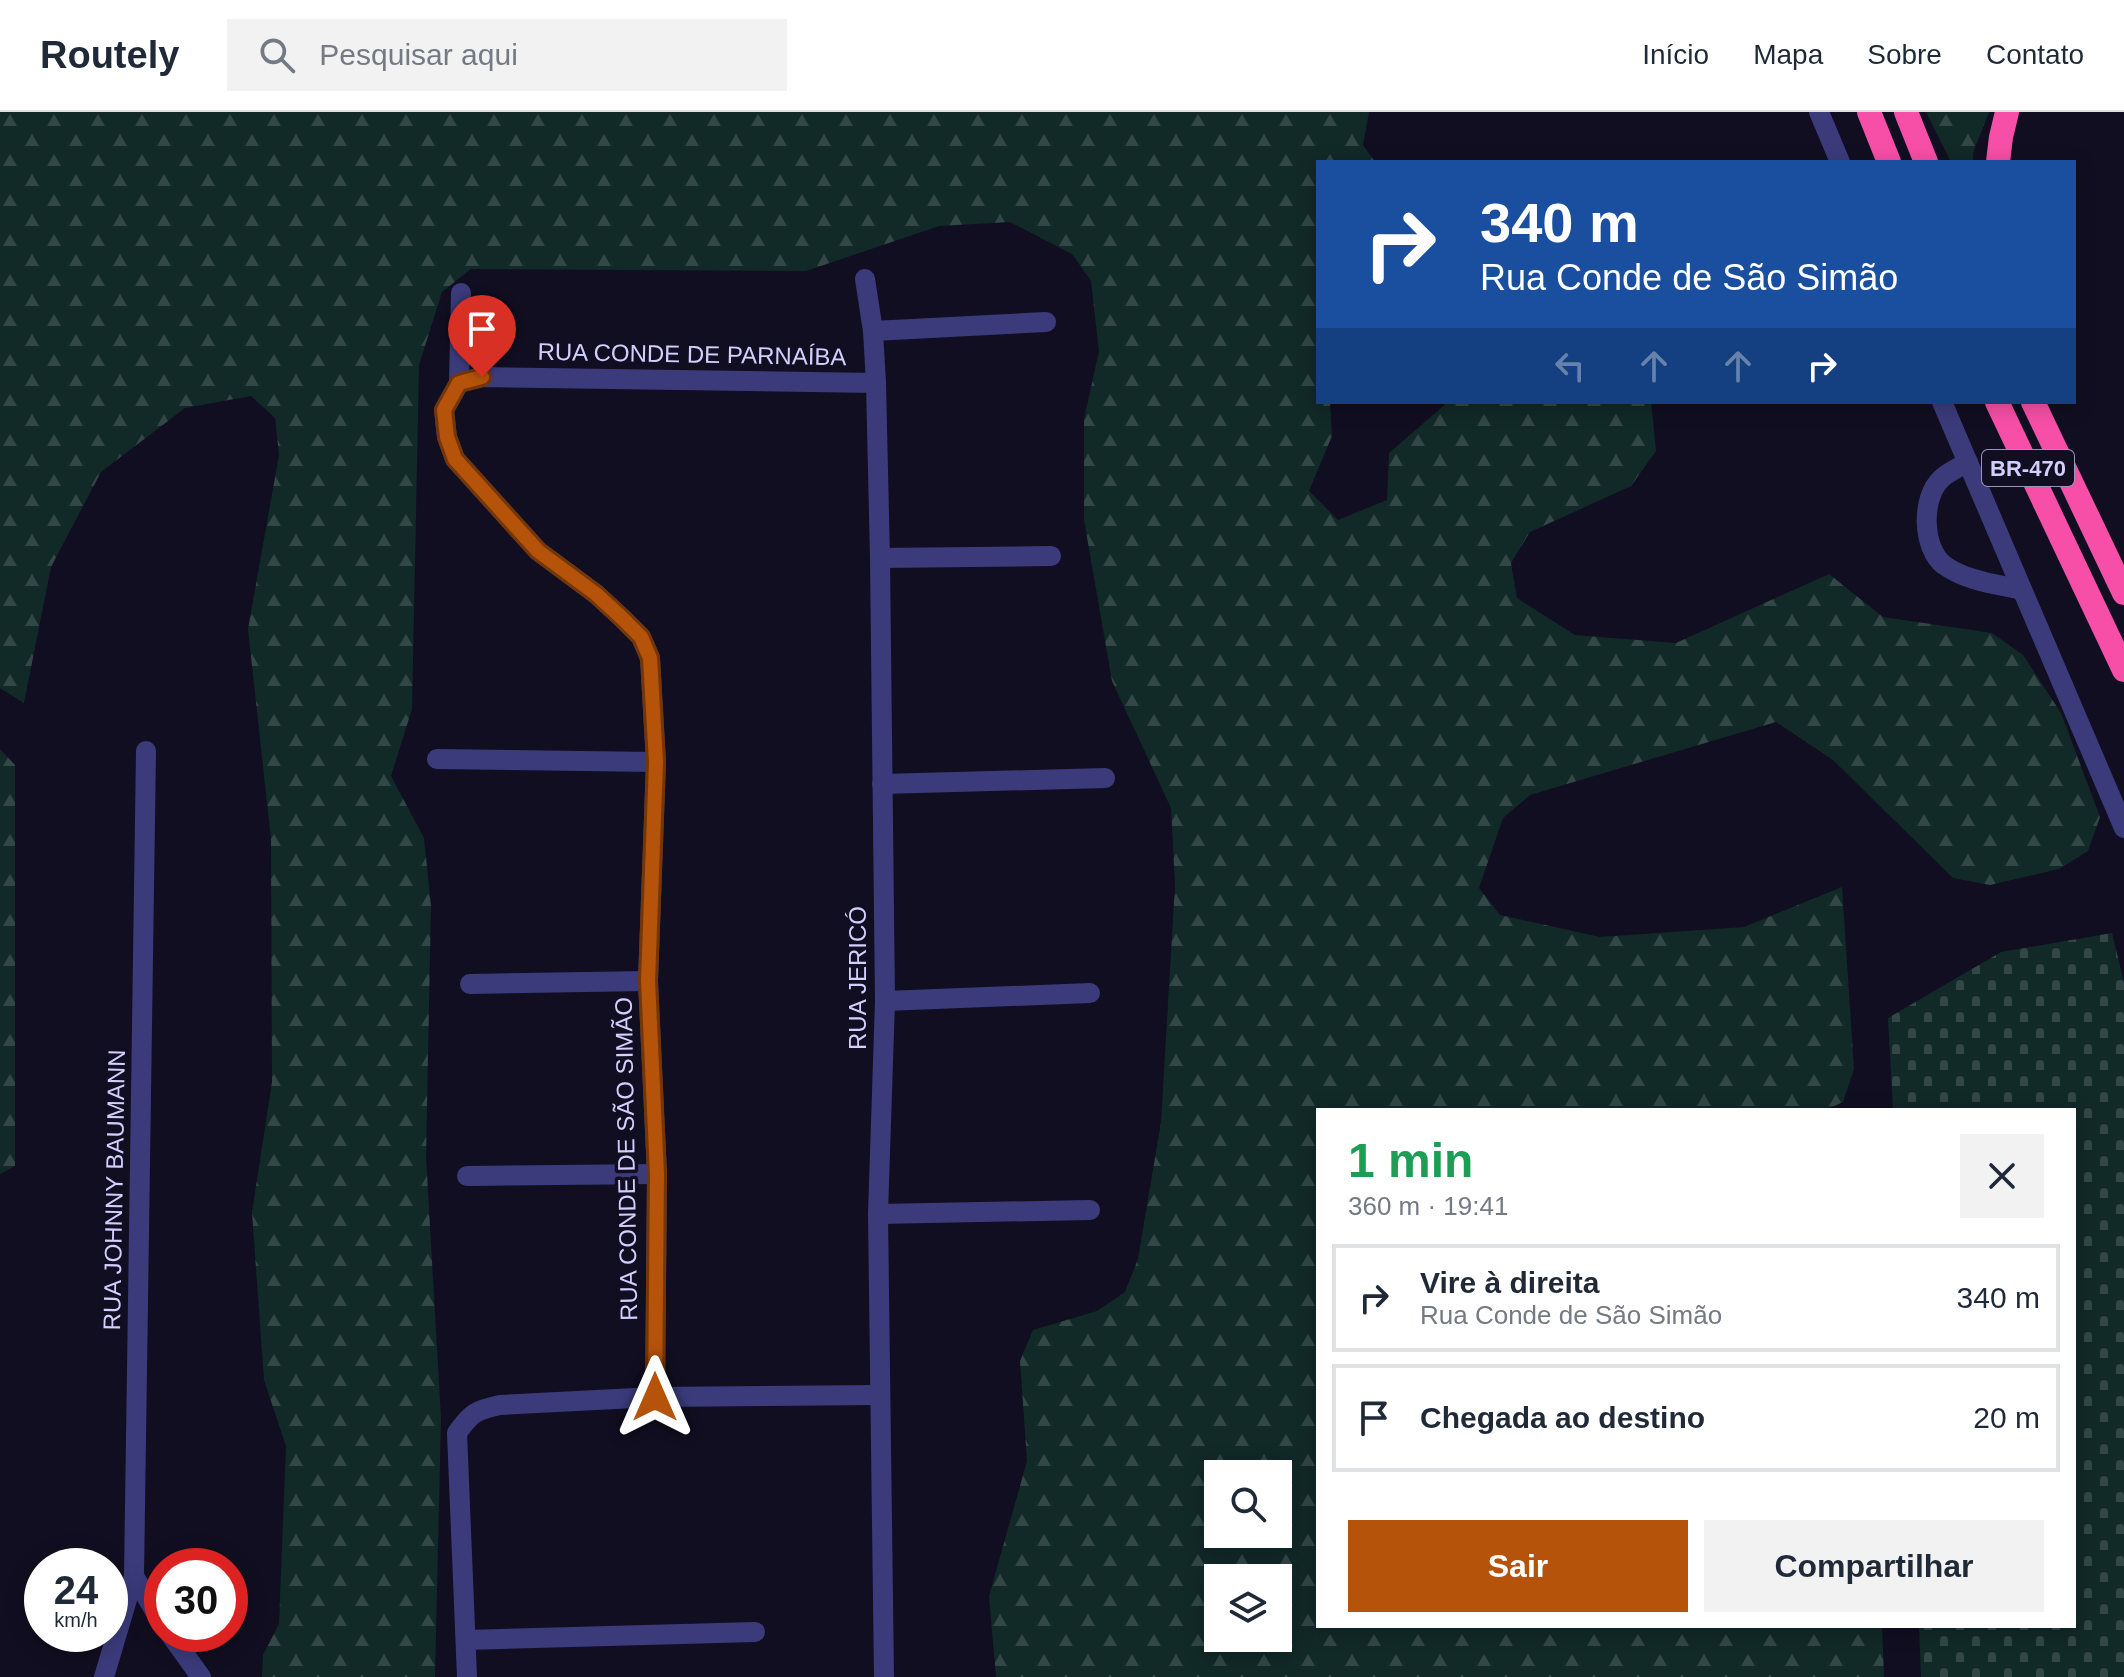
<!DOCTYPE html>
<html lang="pt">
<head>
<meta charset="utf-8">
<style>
	body { margin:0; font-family:Arial,sans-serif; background:#f2f2f3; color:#1f2937; height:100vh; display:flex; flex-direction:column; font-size:30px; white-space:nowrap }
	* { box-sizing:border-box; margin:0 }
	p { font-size:26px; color:#747a83 }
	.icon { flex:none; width:44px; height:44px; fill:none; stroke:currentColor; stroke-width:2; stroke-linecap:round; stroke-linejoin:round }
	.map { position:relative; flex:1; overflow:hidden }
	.panel { position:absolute; left:1316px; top:996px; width:760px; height:520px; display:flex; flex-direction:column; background:#fff; border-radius:0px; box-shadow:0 4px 20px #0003 }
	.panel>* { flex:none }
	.hud { position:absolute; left:1316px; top:48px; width:760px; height:244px; border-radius:0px; box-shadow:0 4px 20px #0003; background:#1a4fa0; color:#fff; overflow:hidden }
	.tools { position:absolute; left:1204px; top:1348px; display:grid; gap:16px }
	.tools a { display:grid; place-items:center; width:88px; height:88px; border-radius:0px; background:#fff; box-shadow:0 4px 20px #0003; font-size:40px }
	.speed { position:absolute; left:24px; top:1436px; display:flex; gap:16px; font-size:40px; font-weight:700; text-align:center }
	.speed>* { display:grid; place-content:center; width:104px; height:104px; border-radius:50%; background:#fff; box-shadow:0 4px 20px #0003; line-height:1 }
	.speed small { font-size:20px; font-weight:400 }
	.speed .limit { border:12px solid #d22; background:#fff; color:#111 }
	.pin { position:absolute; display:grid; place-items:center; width:68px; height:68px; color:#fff; margin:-82px -34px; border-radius:50% 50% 50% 0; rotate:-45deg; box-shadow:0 0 8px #0007 }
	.pin .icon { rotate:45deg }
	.me { position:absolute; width:88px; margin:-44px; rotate:0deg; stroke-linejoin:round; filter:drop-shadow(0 0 6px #0008) }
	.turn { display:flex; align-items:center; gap:28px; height:168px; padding:0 32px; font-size:36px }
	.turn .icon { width:104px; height:104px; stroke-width:2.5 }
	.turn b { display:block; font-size:56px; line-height:68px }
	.lanes { display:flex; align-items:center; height:76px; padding:0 32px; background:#0003; justify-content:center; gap:40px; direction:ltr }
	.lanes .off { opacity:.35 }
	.round { display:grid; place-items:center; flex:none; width:84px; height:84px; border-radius:0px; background:#f2f2f3 }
	.overview { display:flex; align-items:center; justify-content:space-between; height:136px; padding:0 32px }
	h1 { font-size:48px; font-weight:700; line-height:60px; color:#1e9e55 }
	.button { display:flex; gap:16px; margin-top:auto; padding:16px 32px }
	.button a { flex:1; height:92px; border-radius:0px; background:#b45309; color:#fff; font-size:32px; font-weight:700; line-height:92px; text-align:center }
	.button a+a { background:#f2f2f3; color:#1f2937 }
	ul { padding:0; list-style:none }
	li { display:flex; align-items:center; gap:24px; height:108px; margin:0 16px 12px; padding:0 16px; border:4px solid #e0e1e3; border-radius:0px }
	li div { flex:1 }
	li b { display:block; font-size:30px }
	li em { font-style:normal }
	header { display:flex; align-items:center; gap:48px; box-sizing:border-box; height:112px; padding:0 40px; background:#fff; border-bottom:2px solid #e0e1e3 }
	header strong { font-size:38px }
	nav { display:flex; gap:44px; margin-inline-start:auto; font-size:28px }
	.search { width:560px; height:72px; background:#f2f2f3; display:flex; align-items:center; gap:20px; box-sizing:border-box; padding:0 28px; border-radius:0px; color:#747a83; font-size:30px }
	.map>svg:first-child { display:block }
	.forest { fill:url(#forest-firs); fill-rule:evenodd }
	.cemetery { fill:url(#cemetery-stones) }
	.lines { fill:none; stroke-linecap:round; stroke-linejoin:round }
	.minor { stroke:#3b3b7c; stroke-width:20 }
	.highway { stroke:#f74fa7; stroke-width:24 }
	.route-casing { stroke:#753606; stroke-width:20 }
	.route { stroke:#b45309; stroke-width:14 }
	.labels { text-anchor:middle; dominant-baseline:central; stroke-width:7; stroke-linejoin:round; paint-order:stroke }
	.shield { fill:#100e20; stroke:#9894bb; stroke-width:2 }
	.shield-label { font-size:22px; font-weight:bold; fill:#d2cefd }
	.street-label { font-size:24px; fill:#d2cefd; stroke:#100e20 }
</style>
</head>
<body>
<header>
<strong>Routely</strong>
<div class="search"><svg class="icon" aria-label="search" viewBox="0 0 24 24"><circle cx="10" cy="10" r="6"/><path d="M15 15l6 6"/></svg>Pesquisar aqui</div>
<nav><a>Início</a><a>Mapa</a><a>Sobre</a><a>Contato</a></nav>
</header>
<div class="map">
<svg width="2124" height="1565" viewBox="0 0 2124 1565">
	<defs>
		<pattern id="forest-firs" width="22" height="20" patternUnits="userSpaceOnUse" patternTransform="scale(2)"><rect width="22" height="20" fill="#112927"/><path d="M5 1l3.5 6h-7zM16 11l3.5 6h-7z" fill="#334747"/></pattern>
		<pattern id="cemetery-stones" width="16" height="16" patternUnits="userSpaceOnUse" patternTransform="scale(2)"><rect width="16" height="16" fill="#112927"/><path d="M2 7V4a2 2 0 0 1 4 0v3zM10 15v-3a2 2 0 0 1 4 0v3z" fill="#334747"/></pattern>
	</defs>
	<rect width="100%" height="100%" fill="#100e20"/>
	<g class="forest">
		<path d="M0,0H1369L1363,33L1375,50H1318V290H1330L1332,324L1309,379L1338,408L1387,388L1389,341L1448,290H1651L1656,339L1631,374L1530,420L1511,451L1517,486L1575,523L1676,531L1829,462L1883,505L1992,521L2023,543L2061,601L2100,705L2088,739L2059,757L1990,773L1953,766L1833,648L1776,610L1530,683L1503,706L1479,776L1500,803L1600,825L1744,815L1842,775L1854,957L1843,990L1826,998H1318V1514H1882L1884,1565H996L989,1484L1027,1349L1020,1249L1033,1218L1097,1199L1125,1180L1138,1147L1161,1010L1175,773L1171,696L1112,569L1084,408V307L1099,239L1091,169L1072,142L1010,110L939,114L806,159L471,157L442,180L419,253L412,597L391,664L424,726L431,794L426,1044L441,1306L435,1565H262L263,1543L279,1512L286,1334L264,1268L252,1100L272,970L271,727L248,517L279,343L275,306L251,284L185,296L101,360L51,455L24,591L0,576ZM1218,1362H1278V1422H1218ZM1218,1466H1278V1526H1218Z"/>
		<path d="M1926,0H1989L1973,41V50H1951Z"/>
		<path d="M0,637L15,653V1054L0,1062Z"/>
	</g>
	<path class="cemetery" d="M2112,821L2124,870V1565H1921L1919,1514H2074V998H1893L1888,906L2001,840Z"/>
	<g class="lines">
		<g class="minor">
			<path d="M1819,0L1840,50"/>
			<path d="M865,167L873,219L876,271L880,446L885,889L878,1102L884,1565"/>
			<path d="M461,181L459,271L444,298L447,325L455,347L538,439L596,482L622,506L641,525L650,546L656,650L648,869L657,1062L655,1285"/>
			<path d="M873,219L1046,210"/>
			<path d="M459,271L482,265L876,271"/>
			<path d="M1942,290L2124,716"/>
			<path d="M1968,350C1960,355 1948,360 1941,367C1921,386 1922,436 1944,453C1966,469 1996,472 2022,478"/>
			<path d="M880,446L1051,444"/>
			<path d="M146,639L134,1464L162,1511"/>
			<path d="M437,647L656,650"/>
			<path d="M882,672L1105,666"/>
			<path d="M470,872L648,869"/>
			<path d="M885,889L1090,881"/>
			<path d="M467,1064L657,1062"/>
			<path d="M878,1102L1090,1098"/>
			<path d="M170,1522L201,1565"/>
			<path d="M466,1528L755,1520"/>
			<path d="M104,1565L134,1464"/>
			<path d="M467,1565L457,1321C471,1301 476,1298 500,1293L655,1285L880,1283"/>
		</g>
		<g class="highway">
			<path d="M1869,0L1889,50"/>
			<path d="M1906,0L1926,50"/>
			<path d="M1998,50L2001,25L2007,0"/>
			<path d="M1997,290L2124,558"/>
			<path d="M2033,290L2124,481"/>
		</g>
	</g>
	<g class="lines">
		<defs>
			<path id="route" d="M482,265L459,271L444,298L447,325L455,347L538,439L596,482L622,506L641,525L650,546L656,650L648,869L657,1062L655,1285"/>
		</defs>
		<use href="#route" class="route-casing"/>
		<use href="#route" class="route"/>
	</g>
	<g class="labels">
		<rect class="shield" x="1982" y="338" width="92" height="36" rx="6"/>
		<g class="shield-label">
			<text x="2028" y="356">BR-470</text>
		</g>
		<g class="street-label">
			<text transform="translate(692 242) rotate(1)">RUA CONDE DE PARNAÍBA</text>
			<text transform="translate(857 866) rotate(-90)">RUA JERICÓ</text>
			<text transform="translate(626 1047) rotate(-91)">RUA CONDE DE SÃO SIMÃO</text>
			<text transform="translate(114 1078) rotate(-89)">RUA JOHNNY BAUMANN</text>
		</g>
	</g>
</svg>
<div class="tools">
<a><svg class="icon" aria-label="search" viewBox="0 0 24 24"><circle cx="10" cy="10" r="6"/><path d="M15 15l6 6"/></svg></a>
<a><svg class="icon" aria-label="layers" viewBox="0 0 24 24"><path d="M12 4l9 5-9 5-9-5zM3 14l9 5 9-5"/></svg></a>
</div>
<div class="speed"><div>24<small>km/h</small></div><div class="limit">30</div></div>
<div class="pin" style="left:482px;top:265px;background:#d93025"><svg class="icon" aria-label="arrive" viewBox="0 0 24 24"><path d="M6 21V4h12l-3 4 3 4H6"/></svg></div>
<svg class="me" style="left:655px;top:1285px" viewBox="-20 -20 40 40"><path d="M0-17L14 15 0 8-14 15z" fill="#b45309" stroke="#fff" stroke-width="4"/></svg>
<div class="hud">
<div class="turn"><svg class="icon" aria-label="right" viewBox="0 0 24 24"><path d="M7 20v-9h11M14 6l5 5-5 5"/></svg><div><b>340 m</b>Rua Conde de São Simão</div></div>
<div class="lanes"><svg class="icon off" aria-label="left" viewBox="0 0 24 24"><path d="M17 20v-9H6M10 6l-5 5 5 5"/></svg><svg class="icon off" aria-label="ahead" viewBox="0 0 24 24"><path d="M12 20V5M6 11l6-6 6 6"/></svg><svg class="icon off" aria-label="ahead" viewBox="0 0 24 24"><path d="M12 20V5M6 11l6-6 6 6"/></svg><svg class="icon" aria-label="right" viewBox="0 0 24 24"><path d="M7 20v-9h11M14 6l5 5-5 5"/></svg></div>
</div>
<section class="panel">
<div class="overview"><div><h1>1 min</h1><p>360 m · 19:41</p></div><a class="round"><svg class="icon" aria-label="close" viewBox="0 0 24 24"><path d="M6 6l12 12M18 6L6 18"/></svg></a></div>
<ul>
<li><svg class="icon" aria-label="right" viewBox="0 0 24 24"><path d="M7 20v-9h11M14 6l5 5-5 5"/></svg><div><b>Vire à direita</b><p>Rua Conde de São Simão</p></div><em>340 m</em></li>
<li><svg class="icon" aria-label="arrive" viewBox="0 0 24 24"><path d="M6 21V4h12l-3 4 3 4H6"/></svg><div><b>Chegada ao destino</b></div><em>20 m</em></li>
</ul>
<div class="button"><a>Sair</a><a>Compartilhar</a></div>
</section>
</div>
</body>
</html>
